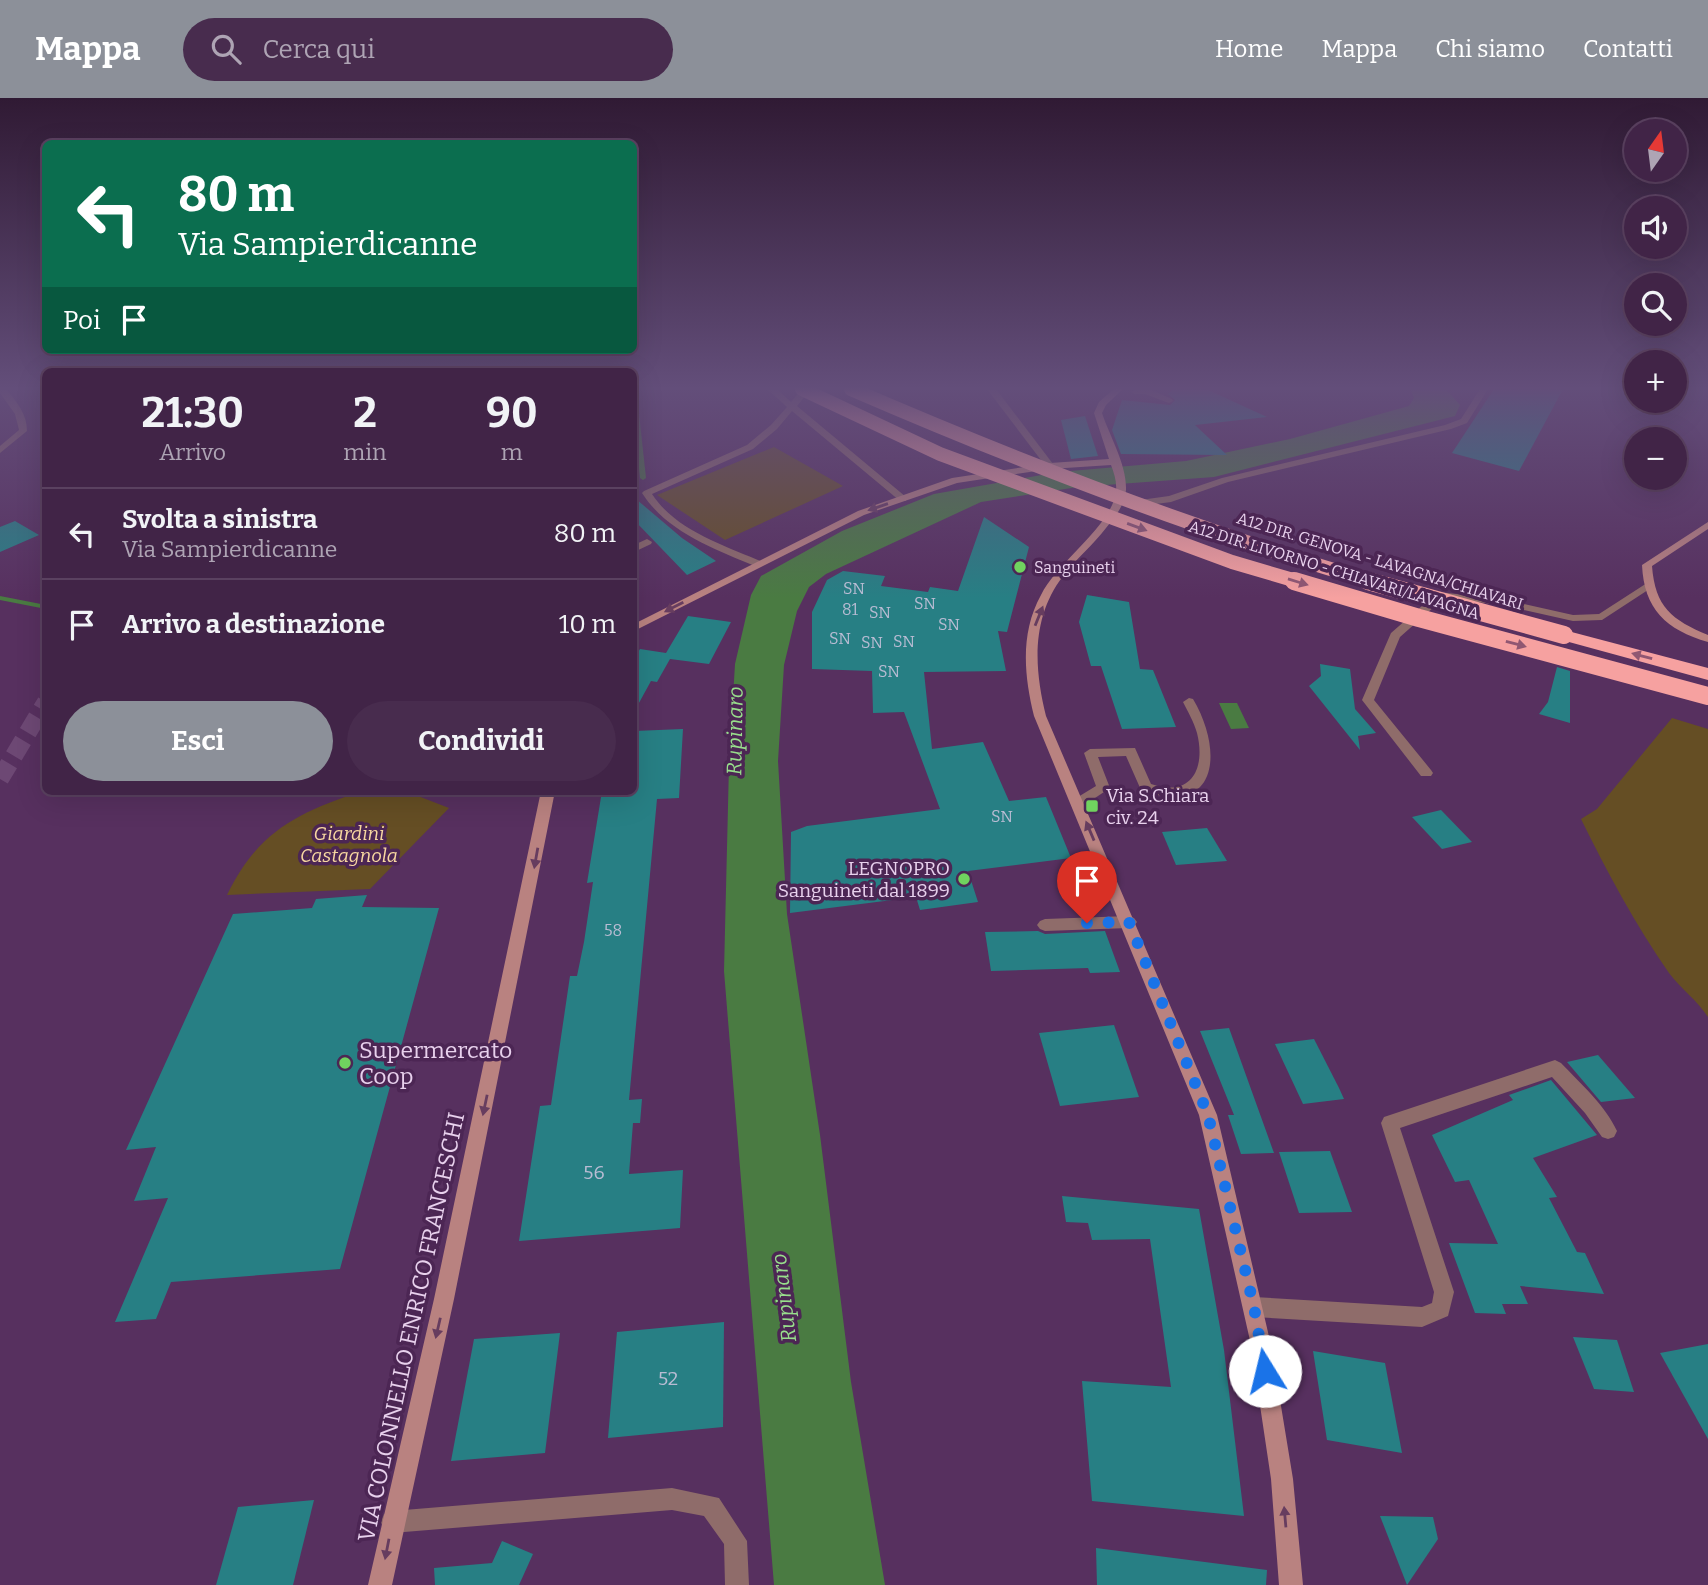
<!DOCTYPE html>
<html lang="it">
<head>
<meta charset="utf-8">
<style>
	body { margin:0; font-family:Bitter,serif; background:#482c4e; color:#f1f3f6; height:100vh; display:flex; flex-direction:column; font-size:26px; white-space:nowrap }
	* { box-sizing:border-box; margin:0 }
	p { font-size:23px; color:#aea4b4 }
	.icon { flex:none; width:38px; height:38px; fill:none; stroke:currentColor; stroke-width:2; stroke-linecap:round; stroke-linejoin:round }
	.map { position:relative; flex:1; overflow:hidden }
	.details { position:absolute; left:42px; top:270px; width:595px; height:427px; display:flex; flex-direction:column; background:#412447; border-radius:10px; box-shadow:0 7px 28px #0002,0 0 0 2px #5a4160 }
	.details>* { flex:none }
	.banner { position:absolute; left:42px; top:42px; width:595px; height:214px; border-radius:10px; box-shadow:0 7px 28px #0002,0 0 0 2px #5a4160; background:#0b6e4f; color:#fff; overflow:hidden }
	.needle { width:46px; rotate:14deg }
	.controls { position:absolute; left:1624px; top:21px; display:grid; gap:14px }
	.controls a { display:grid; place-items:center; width:63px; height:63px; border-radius:50%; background:#412447; box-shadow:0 7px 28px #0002,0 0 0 2px #5a4160; font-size:35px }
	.pin { position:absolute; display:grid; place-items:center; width:60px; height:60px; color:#fff; margin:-72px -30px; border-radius:50% 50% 50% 0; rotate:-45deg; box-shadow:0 0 7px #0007 }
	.pin .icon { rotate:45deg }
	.me { position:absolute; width:77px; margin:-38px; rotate:351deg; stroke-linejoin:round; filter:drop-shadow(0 0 5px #0008) }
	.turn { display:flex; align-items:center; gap:24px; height:147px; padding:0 21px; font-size:32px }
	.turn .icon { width:91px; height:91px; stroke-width:2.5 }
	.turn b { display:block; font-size:49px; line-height:60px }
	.then { display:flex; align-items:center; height:66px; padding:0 21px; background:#0003; gap:14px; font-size:26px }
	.eta { display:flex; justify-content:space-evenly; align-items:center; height:119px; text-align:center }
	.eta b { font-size:42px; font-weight:700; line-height:49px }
	.primary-button { display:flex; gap:14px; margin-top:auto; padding:14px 21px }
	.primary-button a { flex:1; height:80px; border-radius:42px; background:#8c9099; color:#fff; font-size:28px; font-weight:700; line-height:80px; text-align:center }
	.primary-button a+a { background:#482c4e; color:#f1f3f6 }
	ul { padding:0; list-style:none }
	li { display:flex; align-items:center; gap:21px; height:91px; padding:0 21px; border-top:2px solid #5a4160 }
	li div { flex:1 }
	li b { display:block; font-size:26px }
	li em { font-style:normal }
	header { display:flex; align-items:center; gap:42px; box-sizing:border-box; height:98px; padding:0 35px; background:#8c9099; color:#fff }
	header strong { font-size:33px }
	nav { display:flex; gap:38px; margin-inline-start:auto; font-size:24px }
	.search { width:490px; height:63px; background:#482c4e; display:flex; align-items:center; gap:18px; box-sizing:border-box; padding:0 24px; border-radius:38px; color:#aea4b4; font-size:26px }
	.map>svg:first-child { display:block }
	.green { fill:#654e24 }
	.water { fill:#4a7b42 }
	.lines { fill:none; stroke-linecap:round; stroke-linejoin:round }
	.stream { fill:#4a7b42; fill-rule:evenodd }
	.building { fill:#277f84 }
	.highway-tunnel { stroke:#6d4874; stroke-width:18; stroke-dasharray:18 9; stroke-linecap:butt }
	.street { fill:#8f6c6a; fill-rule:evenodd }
	.secondary { fill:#b98280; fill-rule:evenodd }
	.highway { fill:#f6a1a0; fill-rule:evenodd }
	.highway-bridge-far1 { stroke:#f6a1a0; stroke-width:14 }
	.highway-bridge { stroke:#f6a1a0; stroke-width:18 }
	.oneway { fill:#673d5f }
	.oneway2 { fill:#905772 }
	.route { stroke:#1a73e8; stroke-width:12; stroke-dasharray:0 21.6 }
	.poi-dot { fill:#70d35f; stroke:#4c2654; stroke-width:2.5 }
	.labels { text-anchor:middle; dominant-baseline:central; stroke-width:7; stroke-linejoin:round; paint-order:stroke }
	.far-street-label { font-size:16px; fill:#e8d1ed; stroke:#4c2654 }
	.far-poi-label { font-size:16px; fill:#e8d1ed; stroke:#4c2654; text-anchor:start }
	.number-label { font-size:16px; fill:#b8bcd3 }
	.poi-label { font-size:19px; fill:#e8d1ed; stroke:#4c2654; text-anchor:start }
	.park-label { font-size:19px; font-style:italic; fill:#f8d8a1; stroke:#4c2654 }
	.near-number-label { font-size:19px; fill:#b8bcd3 }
	.water-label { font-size:21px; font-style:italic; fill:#98de8c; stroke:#4c2654 }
	.near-poi-label { font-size:23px; fill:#e8d1ed; stroke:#4c2654; text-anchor:start }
	.near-street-label { font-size:23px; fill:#e8d1ed; stroke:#4c2654 }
</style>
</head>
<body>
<header>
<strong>Mappa</strong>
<div class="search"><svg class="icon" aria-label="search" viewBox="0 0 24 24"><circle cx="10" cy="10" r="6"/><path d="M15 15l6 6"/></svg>Cerca qui</div>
<nav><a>Home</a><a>Mappa</a><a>Chi siamo</a><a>Contatti</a></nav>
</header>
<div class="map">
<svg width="1708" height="1487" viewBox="0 0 1708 1487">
	<rect width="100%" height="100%" fill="#57305f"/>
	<g class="green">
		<path d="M774,349L843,388L725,442L657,397Z"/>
		<path d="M1672,620L1708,631V919C1697,902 1681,891 1669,875C1635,826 1607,774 1581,721L1597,711Z"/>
		<path d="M362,693H405L449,710L370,791L227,797C258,733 297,715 362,693Z"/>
	</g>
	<g class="water">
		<path d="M1410,291H1446L1460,307L1455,318L1214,379L1078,389L981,404L826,476L809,489L797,513L784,567L778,663L787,816L820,1037L851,1284L885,1487H774L724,873L729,667L735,566L751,497L761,478L842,433L934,396L1059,374L1186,363L1290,341L1409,308L1414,300Z"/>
		<path d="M1219,605H1237L1249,630L1231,631Z"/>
	</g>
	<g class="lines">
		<g class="stream">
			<path d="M634,295L637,297L646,380L643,382L640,380L634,317Z"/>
			<path d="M46,362V366L40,364L41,363Z"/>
			<path d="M0,498L46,507V511L0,502Z"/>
		</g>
	</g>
	<g class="building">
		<path d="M1174,291H1206L1267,319L1195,327L1227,357L1121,356L1112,332L1122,302L1170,307L1175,302L1168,296Z"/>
		<path d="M1494,291H1563L1519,373L1452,355Z"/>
		<path d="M1085,318L1098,358L1071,361L1061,322Z"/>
		<path d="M636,401L682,440L716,463L687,477L634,422Z"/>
		<path d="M984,419L1029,449L1007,534L998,533L1006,573L924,574L932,651L983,644L1009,703L1046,699L1071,760L968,773L978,804L920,812L916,799L790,815L791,734L807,728L940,711L904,614L873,615L872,573L812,571V514L827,482L843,473L885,478L881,488L928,494L930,489L958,493Z"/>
		<path d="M15,423L39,437L0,454V429Z"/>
		<path d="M1087,497L1129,504L1140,571L1153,572L1176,629L1122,631L1101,568H1091L1079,524Z"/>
		<path d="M688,518L731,524L709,566L670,561L657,584L651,583L634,614V561L640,551L666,555Z"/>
		<path d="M1320,566L1350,571L1355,611L1376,635L1358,638L1360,652L1309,588L1321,578Z"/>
		<path d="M1557,569L1570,573V625L1539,616L1548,604Z"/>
		<path d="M683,631L679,700L657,701L629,1002L642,1001L640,1025H633L629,1076L683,1072L680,1130L519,1143L540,1008L551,1007L570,878H577L584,844L593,784L587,785L602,693H634V633Z"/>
		<path d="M1441,712L1472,744L1442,751L1412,719Z"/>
		<path d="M1207,730L1227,763L1176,767L1162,734Z"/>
		<path d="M367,797L362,809L439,810L340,1171L171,1184L156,1221L115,1224L168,1100L134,1103L156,1049L126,1052L233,816L312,810L316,801Z"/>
		<path d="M1038,833L1045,836L1105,833L1120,874L1090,875L1088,870L991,873L985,834Z"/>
		<path d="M1114,927L1139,999L1060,1008L1039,935Z"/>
		<path d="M1229,930L1274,1055L1241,1056L1228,1017H1234L1200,933Z"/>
		<path d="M1314,941L1339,990L1344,1001L1303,1006L1275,946Z"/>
		<path d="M1598,957L1635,1000L1601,1004L1567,964Z"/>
		<path d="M1551,982L1597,1037L1533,1060L1557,1099L1549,1100L1577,1154L1585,1155L1604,1196L1520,1188L1528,1206H1502L1506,1216L1475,1215L1449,1145L1498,1146L1469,1082L1455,1084L1432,1037L1513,1002L1509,997Z"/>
		<path d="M1330,1053L1352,1114L1299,1115L1279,1054Z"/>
		<path d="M1062,1098L1199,1111L1224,1252L1244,1418L1092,1403L1082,1283L1171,1289L1150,1141L1092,1142L1088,1125L1066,1124Z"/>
		<path d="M724,1224L723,1329L608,1340L617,1234Z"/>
		<path d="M560,1235L545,1355L451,1363L474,1241Z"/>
		<path d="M1573,1239L1617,1242L1634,1294L1594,1291Z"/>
		<path d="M1708,1246V1341L1660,1255Z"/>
		<path d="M1313,1253L1385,1265L1402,1355L1327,1342Z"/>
		<path d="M314,1402L293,1487H216L238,1409Z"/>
		<path d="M1380,1418L1433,1419L1438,1441L1407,1487Z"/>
		<path d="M502,1443L533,1456L519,1487H435L434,1470L492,1465Z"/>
		<path d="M1096,1450L1267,1472L1266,1487H1097Z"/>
	</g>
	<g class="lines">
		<path class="highway-tunnel" d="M0,681L46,604"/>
		<g class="street">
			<path d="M0,291H6C17,304 27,316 27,333L0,355V348L19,332L15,316L0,295Z"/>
			<path d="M767,291H777L791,304L802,291H811L797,308L906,399V403H900L792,313L777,331L753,351L652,396C675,432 725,448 763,464V468H755C714,451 667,434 642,395L644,393L747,347L771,327L787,309Z"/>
			<path d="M987,291H996L1053,366V370H1047Z"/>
			<path d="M1149,291L1172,301L1173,303L1169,305L1145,296H1135L1131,294L1135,292Z"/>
			<path d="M1480,291H1488L1467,325L1451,331L1228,384L1171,404L1133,409L1128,406L1133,403L1169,398L1222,380L1445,327L1461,321Z"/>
			<path d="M647,441L652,444L651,446L634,454V447Z"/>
			<path d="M1647,485L1651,486V490L1602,522L1573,523L1502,507L1444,500L1400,539L1374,602L1431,672L1433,675L1431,678H1421L1362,602L1391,535L1438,494L1502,501L1573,517L1599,516Z"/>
			<path d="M1189,600L1193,601C1224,653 1218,721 1141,692L1126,658L1098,659L1110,690L1083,708H1073L1071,705L1073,702L1096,688L1084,655L1090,651L1135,650L1151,686C1191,700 1206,671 1197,635C1194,624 1188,614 1183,604Z"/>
			<path d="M1129,818L1134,820L1137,824L1134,828L1129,830L1045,833L1040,831L1037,827L1040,823L1045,821Z"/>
			<path d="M1555,962L1561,965C1580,985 1605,1007 1617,1033L1614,1039L1608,1041L1602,1039L1585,1015L1552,979L1400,1030L1454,1194L1448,1218L1422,1229L1254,1219L1247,1216L1244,1209L1247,1202L1254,1199L1422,1209L1432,1205L1434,1194L1381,1025L1384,1019Z"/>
			<path d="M672,1390L719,1400L747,1443L749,1487H725L724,1446L704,1418L672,1412L392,1435L384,1432L381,1424L384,1416L392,1413Z"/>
		</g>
		<g class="secondary">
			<path d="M1114,291H1123L1106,307L1102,315C1110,339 1127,367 1126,392C1125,407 1115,419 1106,430C1093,447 1076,461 1063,478C1031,520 1034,570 1046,618L1217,1017L1271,1247L1293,1381L1303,1487H1279L1271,1381L1251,1247L1199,1017L1034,618C1024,577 1020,535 1041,497C1057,464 1113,427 1116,393C1117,384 1114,375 1111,367L1050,371L957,385L864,417L634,533V526L858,413L952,380L1050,365L1109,361L1094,315L1099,304Z"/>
			<path d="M1708,424V431L1652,468C1655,509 1672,522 1708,537V544C1666,532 1644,511 1642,467Z"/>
			<path d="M541,693H555L454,1201L392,1487H368L434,1201Z"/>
		</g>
		<path class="highway" d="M1564,532L1708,570V582L1558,541L1556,537Z"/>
		<g class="highway-bridge-far1">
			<path d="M802,291L940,356L1232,464L1300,484"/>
			<path d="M851,291C1022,365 1195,432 1374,484"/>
		</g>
		<g class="highway-bridge">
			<path d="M1294,483L1419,520L1708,598"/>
			<path d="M1368,483L1564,537"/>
		</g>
	</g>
	<defs><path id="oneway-solid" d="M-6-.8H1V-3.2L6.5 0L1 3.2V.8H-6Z" transform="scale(1.75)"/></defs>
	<g class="oneway">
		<use href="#oneway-solid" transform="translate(878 409) rotate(161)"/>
		<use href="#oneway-solid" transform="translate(674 509) rotate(153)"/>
		<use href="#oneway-solid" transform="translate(1039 518) rotate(-68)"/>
		<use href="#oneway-solid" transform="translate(1090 733) rotate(-113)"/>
		<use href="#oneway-solid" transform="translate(536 760) rotate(100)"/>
		<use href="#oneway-solid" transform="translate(485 1007) rotate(102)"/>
		<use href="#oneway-solid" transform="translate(438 1230) rotate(103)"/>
		<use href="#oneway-solid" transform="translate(1285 1419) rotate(-95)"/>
		<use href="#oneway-solid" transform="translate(387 1451) rotate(101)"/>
	</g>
	<g class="oneway2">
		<use href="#oneway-solid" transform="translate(1137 429) rotate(20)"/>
		<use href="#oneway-solid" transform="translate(1298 484) rotate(17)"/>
		<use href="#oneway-solid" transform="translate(1516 546) rotate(15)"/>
		<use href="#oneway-solid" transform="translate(1642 558) rotate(-165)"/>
	</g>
	<linearGradient id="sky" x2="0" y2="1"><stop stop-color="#301a34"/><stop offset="0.58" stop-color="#634e7a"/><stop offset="1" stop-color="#634e7a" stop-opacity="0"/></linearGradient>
	<rect width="1708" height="500" fill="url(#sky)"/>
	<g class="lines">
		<path class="route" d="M1087,825L1129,824L1208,1017L1254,1209L1265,1273"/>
	</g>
	<g class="poi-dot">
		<circle cx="1020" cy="469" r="7"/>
		<rect x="1085" y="701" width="14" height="14" rx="3.5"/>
		<circle cx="964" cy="781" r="7"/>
		<circle cx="345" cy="965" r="7"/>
	</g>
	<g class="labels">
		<g class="far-street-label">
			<text transform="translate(1380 463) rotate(17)">A12 DIR. GENOVA - LAVAGNA/CHIAVARI</text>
			<text transform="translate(1334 472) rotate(17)">A12 DIR. LIVORNO - CHIAVARI/LAVAGNA</text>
		</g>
		<g class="far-poi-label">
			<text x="1034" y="469">Sanguineti</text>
		</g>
		<g class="number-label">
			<text x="854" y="490">SN</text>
			<text x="925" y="505">SN</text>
			<text x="850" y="511">81</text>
			<text x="880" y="514">SN</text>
			<text x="949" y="526">SN</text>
			<text x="840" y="540">SN</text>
			<text x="904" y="543">SN</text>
			<text x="872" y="544">SN</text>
			<text x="889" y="573">SN</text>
			<text x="1002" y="718">SN</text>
			<text x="613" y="832">58</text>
		</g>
		<g class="poi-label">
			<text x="1106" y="697">Via S.Chiara<tspan x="1106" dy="22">civ. 24</tspan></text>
			<text x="950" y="770" text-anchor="end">LEGNOPRO<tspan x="950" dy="22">Sanguineti dal 1899</tspan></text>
		</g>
		<g class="park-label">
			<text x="349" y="735">Giardini<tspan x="349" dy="22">Castagnola</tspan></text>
		</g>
		<g class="near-number-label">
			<text x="594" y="1074">56</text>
			<text x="668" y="1280">52</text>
		</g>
		<g class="water-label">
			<text transform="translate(735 633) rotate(-89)">Rupinaro</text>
			<text transform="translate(784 1200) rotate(-97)">Rupinaro</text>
		</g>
		<g class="near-poi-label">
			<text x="359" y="952">Supermercato<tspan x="359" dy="26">Coop</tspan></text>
		</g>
		<g class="near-street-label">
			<text transform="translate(411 1229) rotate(-78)">VIA COLONNELLO ENRICO FRANCESCHI</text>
		</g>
	</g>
</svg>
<div class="controls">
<a><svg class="needle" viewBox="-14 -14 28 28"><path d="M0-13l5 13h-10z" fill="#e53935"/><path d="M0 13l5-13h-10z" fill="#aea4b4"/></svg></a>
<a><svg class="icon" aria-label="sound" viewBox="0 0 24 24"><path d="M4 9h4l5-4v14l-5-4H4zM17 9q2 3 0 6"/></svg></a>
<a><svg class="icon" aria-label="search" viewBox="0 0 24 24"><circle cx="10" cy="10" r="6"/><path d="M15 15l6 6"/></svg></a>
<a>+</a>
<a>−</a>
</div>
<div class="pin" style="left:1087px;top:825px;background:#d93025"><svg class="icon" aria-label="arrive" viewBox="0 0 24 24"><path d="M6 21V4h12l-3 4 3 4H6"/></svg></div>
<svg class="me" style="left:1265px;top:1273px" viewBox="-20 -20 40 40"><circle r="19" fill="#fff"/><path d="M0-13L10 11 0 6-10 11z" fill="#1a73e8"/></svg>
<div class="banner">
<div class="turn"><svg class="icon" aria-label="left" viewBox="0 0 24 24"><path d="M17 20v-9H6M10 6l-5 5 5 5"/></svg><div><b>80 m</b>Via Sampierdicanne</div></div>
<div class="then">Poi<svg class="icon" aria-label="arrive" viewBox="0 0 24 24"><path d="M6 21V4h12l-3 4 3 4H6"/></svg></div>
</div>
<section class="details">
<div class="eta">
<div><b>21:30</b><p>Arrivo</p></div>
<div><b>2</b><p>min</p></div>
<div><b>90</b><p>m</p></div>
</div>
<ul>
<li><svg class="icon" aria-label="left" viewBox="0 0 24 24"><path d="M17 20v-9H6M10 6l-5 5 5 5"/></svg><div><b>Svolta a sinistra</b><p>Via Sampierdicanne</p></div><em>80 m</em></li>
<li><svg class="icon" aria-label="arrive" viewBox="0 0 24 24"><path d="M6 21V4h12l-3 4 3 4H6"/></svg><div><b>Arrivo a destinazione</b></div><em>10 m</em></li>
</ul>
<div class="primary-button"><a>Esci</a><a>Condividi</a></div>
</section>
</div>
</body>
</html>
